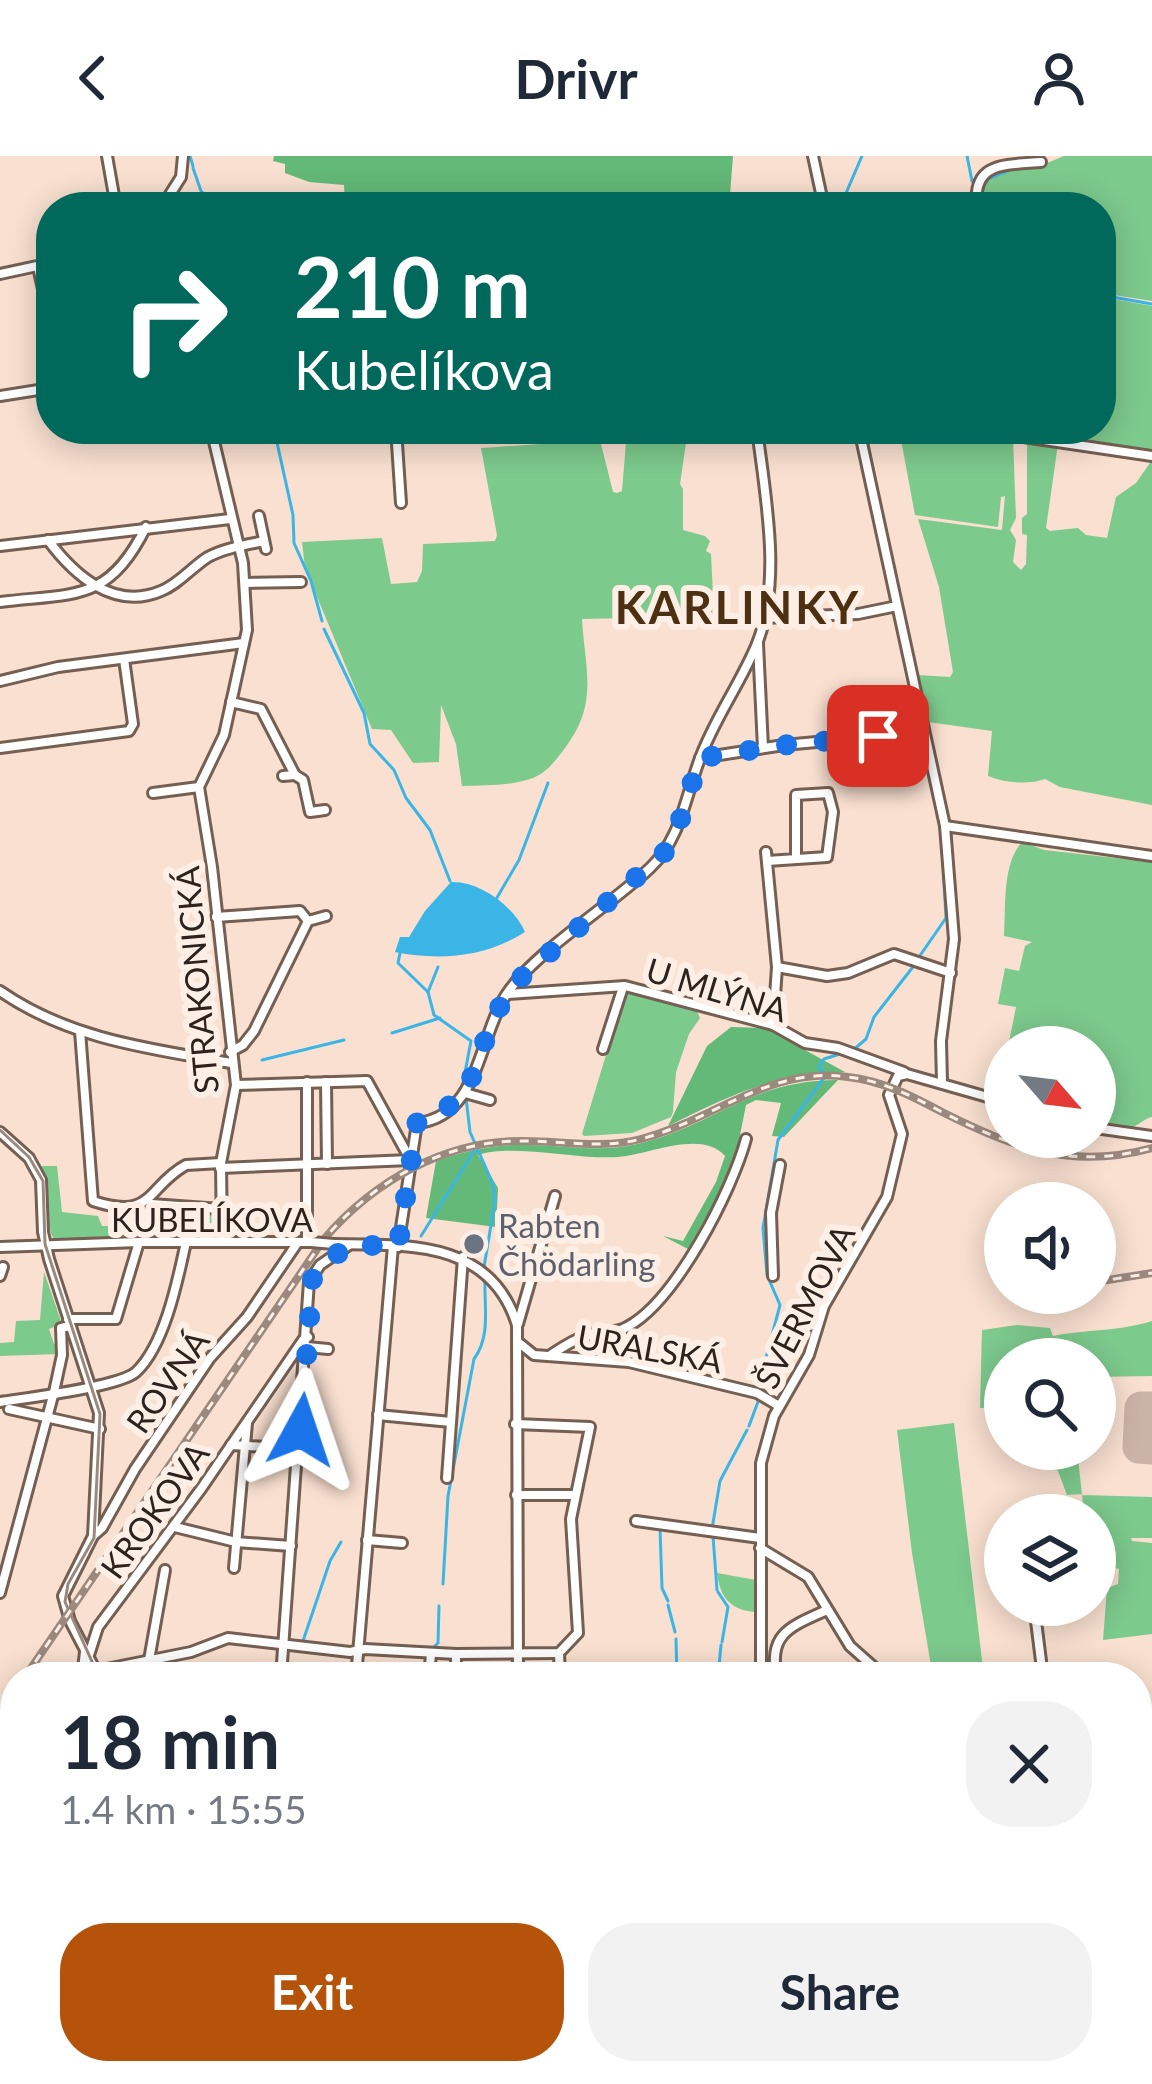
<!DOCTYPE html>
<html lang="en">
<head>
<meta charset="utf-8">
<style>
	body { margin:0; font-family:Lato,sans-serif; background:#f2f2f3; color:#1f2937; height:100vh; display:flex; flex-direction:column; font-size:45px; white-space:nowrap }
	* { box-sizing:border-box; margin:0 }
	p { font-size:39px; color:#747a83 }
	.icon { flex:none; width:66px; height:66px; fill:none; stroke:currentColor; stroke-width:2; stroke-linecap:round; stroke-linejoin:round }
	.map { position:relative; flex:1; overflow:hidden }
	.sheet { position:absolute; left:0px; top:1506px; width:1152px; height:423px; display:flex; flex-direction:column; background:#fff; border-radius:48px 48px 0 0; box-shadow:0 6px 30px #0003 }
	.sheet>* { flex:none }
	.hud { position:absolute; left:36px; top:36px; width:1080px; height:252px; border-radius:48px; box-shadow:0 6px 30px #0003; background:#00695c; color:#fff; overflow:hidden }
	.needle { width:78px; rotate:118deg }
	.controls { position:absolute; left:984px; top:870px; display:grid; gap:24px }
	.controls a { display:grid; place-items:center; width:132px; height:132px; border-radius:50%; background:#fff; box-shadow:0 6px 30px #0003; font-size:60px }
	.pin { position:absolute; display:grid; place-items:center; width:102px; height:102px; color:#fff; margin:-51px; border-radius:24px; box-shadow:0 6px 18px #0006 }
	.me { position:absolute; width:132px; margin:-66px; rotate:5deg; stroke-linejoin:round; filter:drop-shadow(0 0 9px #0008) }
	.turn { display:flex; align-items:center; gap:42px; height:252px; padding:0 60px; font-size:54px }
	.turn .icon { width:156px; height:156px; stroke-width:2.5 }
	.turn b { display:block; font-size:84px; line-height:102px }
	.round { display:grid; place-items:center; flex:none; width:126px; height:126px; border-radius:48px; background:#f2f2f3 }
	.summary { display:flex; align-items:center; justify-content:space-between; height:204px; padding:0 60px }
	h1 { font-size:72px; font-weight:700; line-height:90px }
	.button { display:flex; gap:24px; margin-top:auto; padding:24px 60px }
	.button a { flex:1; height:138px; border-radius:48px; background:#b45309; color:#fff; font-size:48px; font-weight:700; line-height:138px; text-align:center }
	.button a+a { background:#f2f2f3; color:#1f2937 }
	header { display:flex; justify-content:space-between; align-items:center; height:156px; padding:0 60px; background:#fff; font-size:54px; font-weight:700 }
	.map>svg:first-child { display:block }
	.green { fill:#7dca8d }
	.forest { fill:#63b978 }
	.water { fill:#3bb5e6 }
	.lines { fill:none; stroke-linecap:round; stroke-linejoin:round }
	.stream { stroke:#3bb5e6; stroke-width:3 }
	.runway { stroke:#cab4a7; stroke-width:33 }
	.minor-casing { stroke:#745f52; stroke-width:14 }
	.minor { stroke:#fff; stroke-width:8 }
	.tram { stroke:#9b897e; stroke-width:3 }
	.rail-casing { stroke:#9b897e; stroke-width:8 }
	.rail { stroke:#feefe6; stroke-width:3; stroke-dasharray:9; stroke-linecap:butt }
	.minor-bridge-casing { stroke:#745f52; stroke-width:14; stroke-linecap:butt }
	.minor-bridge { stroke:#fff; stroke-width:8 }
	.route { stroke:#1a73e8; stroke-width:21; stroke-dasharray:0 37.8 }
	.worship-dot { fill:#6b7280; stroke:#feefe6; stroke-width:4.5 }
	.labels { text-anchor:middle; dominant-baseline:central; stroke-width:12; stroke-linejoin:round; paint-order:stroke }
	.street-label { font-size:33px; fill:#2d231e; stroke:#feefe6 }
	.worship-label { font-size:33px; fill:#5b616d; stroke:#feefe6; text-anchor:start }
	.district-label { font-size:45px; font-weight:bold; letter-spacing:3px; fill:#4c3011; stroke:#feefe6 }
</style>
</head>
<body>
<header><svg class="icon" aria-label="back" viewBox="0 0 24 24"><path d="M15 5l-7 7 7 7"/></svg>Drivr<svg class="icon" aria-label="person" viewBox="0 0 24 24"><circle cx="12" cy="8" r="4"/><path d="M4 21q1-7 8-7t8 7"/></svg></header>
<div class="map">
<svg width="1152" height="1928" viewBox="0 0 1152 1928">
	<rect width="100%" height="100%" fill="#f9e0d0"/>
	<g class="green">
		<path d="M1064,0H1152V145L1101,137V51H982L978,32L1007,11L1035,12Z"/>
		<path d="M1101,141L1152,150V294L1010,273H1101Z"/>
		<path d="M899,273L1013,282L1016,362L1010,374L1016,384L1013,406L1021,414L1026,408L1027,379L1022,378V362L1027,358V284L1058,288L1046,372L1050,375L1078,372L1086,379L1107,382L1116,341L1136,327L1152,304V649L1060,631L1045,623C1029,629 1005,627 988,620L992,575L928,566L918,519L950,521L953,516L939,431L918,363L1002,374L1005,340L1001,341L998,371L915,359Z"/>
		<path d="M627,274L687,280L680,328L683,333V374L705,380L710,385L706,395L711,398L714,460L582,463C585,515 599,547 565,592C555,605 546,618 530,623C509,630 484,629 462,630L456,588L441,549L439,606L413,607L391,574L372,573L305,412L302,386L382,382L391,428L417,426L422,415L423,388L495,385L497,379L481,292L600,284L613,336L617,337L622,335Z"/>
		<path d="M1022,686L1044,694L1152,706V961C1146,962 1142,966 1137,969C1125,976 1108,970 1095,967V891H1008L1016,851L998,848L1005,812L1019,815L1025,790L1032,786L1004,780C1006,750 1002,708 1022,686Z"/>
		<path d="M633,834L695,851L700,862L689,878L676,916L673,956L671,961L632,977L584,980L582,978L623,843Z"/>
		<path d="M41,1010H57L62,1056L98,1060L102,1070H205L208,1058L217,1059L219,1082L54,1083C44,1069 50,1034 41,1010Z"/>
		<path d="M44,1116L62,1168L49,1173L54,1188L61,1189L60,1198L0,1200V1187L14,1186L16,1165L40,1164Z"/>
		<path d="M1152,1165V1220L1095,1221V1203H1083L1081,1195L1061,1196V1203H1005V1251L980,1252L982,1174L1017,1169L1050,1172L1053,1180C1087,1173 1116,1176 1152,1165Z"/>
		<path d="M954,1267L984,1521H958L949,1513L931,1510L912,1397L897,1274Z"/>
		<path d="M1050,1293H1077L1082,1339L1152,1341V1382H1131L1132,1385L1152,1387V1478L1103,1484L1107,1432L1118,1428L1119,1413L1110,1411C1098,1392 1095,1381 1095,1359H1084L1082,1338L1067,1339L1058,1315L1053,1313Z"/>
		<path d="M717,1417L756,1424L757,1456C731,1455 720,1442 717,1417Z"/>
	</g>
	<g class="forest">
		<path d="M274,0H733L729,51H477L475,47L462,50L424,44L352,51L345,48L344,29L309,26L285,17V8L273,5Z"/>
		<path d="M731,871L765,872L845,916C777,915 727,941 668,970L707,890Z"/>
		<path d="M838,924L784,981L772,980L781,947L756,944L746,949L733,1014L688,1093L663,1080L683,1085L716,1026L725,1000C701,973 649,999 618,1001C578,1004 511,987 478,999L498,1032L496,1071L426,1062L436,1005C465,995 496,988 527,989C563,989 601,997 637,988C714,970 749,924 838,924Z"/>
	</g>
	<path class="water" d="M451,726C479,725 513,749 525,776C486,801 440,805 395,796L400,781H409L425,755Z"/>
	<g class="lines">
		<g class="stream">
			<path d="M190,0L193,10"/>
			<path d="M967,0L972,25"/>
			<path d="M193,12L201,35L208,42"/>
			<path d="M840,51L862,0"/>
			<path d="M982,51V31L988,23L1012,13"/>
			<path d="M1101,139L1152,148"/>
			<path d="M274,273L293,359L294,387L311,425L322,465"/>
			<path d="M865,273L899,442"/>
			<path d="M324,473L364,557L370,588L394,614L406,642L430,674L450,725"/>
			<path d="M495,745L519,704L548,627"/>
			<path d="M400,797L398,807L428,836"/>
			<path d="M919,801L946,762L941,668"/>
			<path d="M438,811L428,836L434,859L471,885L462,932"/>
			<path d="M392,877L440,862"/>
			<path d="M852,895L866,883L874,861L916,807"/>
			<path d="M191,896L223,901"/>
			<path d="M262,904L344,884"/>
			<path d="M824,918L819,911L824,903L843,897"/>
			<path d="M466,942L470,976L493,1028L495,1045L484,1111"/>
			<path d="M421,1080L474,995"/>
			<path d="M763,1234L766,1202L780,1149L767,1119L763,1072L778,984L824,922"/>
			<path d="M749,1270L759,1243"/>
			<path d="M660,1372L662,1432L668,1445"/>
			<path d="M712,1373L720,1325L747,1274"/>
			<path d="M713,1380L717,1434"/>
			<path d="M443,1428L448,1340L474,1203C491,1180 484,1151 485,1124"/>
			<path d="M718,1436L728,1451L722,1486"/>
			<path d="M668,1449L675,1476"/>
			<path d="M676,1483L677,1521"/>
			<path d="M302,1488L330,1405L341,1386"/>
			<path d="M432,1493L438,1487L439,1450"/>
			<path d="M718,1521L721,1489"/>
		</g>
		<path class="runway" d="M1152,1252H1141L1139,1291L1152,1292"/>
		<defs>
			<g id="minor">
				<path d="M107,0L116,51"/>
				<path d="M813,0L824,51"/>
				<path d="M162,51L181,21L183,0"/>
				<path d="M179,51L224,45L311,51"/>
				<path d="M332,51H347"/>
				<path d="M977,51C972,6 1004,9 1041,6"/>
				<path d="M38,111L51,169"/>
				<path d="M0,118L51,107"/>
				<path d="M51,232L48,218L51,212"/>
				<path d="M0,240L51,232"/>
				<path d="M211,273L243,407L247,474L224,579L199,631L212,711L236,929L221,1007L222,1086"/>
				<path d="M396,273L401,347"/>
				<path d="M859,273L945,670L954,783L941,885L942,927"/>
				<path d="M969,273L1152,300"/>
				<path d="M259,360L266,393"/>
				<path d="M48,384C74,419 114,455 161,435C179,428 192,411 208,401C225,392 245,389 264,385"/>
				<path d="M0,390L230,363"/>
				<path d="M245,427L301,426"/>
				<path d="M0,446C75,437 108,447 146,371"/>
				<path d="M763,462L858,458L897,450"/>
				<path d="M758,488L763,592"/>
				<path d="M0,525L58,511L244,487"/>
				<path d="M231,546L261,553L295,619L303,624L310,656L325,654"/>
				<path d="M0,592L129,575L133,568L124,503"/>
				<path d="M700,602L784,589L924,576"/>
				<path d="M283,620L295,619"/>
				<path d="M153,637L199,631"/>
				<path d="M945,670L1152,700"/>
				<path d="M766,696L777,811L773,869"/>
				<path d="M767,705L827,701L833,656L828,637L796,639V703"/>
				<path d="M216,761L300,755L308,765L326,760"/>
				<path d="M777,811L827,820L848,817L894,798L951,817"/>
				<path d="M0,835C69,883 150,893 231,907"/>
				<path d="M508,838L625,830L773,869L805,887L838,892L904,916"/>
				<path d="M80,875L93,1045C154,1065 146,1031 186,1009L221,1007"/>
				<path d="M603,893L623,831"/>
				<path d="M230,896L243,889L254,875L308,765"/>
				<path d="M326,926L327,1008"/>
				<path d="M236,929L367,925L410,1003"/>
				<path d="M465,937L490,944"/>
				<path d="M1095,972L1152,980"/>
				<path d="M0,976L29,1002L41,1024L43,1076L49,1103L99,1257L93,1380L63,1440L70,1465L99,1521"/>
				<path d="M220,1012L410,1004"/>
				<path d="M151,1048L221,1053"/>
				<path d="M307,1086V926"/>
				<path d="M334,1088C408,1089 491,1084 517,1169L518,1521"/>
				<path d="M0,1091L139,1086H311"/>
				<path d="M398,1091L417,967C479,961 479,880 506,839C532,798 611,749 650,712C680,684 685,643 699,605C713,565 739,530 756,490C783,427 765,339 757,273"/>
				<path d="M0,1120L3,1111"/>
				<path d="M773,1120L771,1057L780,1009"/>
				<path d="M68,1163H116L139,1086"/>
				<path d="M518,1168L555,1040"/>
				<path d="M518,1186L534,1199L629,1206L757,1237L779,1250"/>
				<path d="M307,1191L328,1193"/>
				<path d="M549,1200C564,1190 581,1179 600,1176C610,1175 617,1177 627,1171C675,1146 732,1035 746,983"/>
				<path d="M0,1246C26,1242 119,1231 136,1216C165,1189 178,1123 186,1086"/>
				<path d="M9,1253L100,1273"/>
				<path d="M378,1259L451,1266"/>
				<path d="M231,1289L299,1293"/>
				<path d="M447,1322L463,1101"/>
				<path d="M516,1339H574"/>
				<path d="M636,1365L760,1382"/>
				<path d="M175,1371L236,1386L291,1390"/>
				<path d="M94,1379L102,1372L135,1313L210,1202L247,1161L298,1086"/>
				<path d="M367,1384L402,1387"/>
				<path d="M760,1392L808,1421L850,1490L885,1521"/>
				<path d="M234,1412L247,1267"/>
				<path d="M0,1437L54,1236L62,1199L61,1172L70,1170"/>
				<path d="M1034,1449L1043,1521"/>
				<path d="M559,1497L560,1521"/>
				<path d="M89,1499L98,1471L201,1333L303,1184L308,1181"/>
				<path d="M456,1499V1521"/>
				<path d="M96,1515L191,1496L228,1482L350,1496L365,1493L456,1498L559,1497L578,1477L571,1363L590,1271L515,1268"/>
				<path d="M82,1521L85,1496"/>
				<path d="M146,1521L165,1414"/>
				<path d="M281,1521L309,1126L320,1109L349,1089"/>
				<path d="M356,1521L393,1090"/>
				<path d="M429,1521L431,1498"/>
				<path d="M761,1521V1307L774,1260L809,1199L824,1150L887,1041L902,978L889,939L898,920L907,918L1005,946"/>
				<path d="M777,1521C767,1477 792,1470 827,1454"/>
				<path d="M0,1579L1,1577"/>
				<path d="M0,1601L15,1600"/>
				<path d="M0,1698L15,1697"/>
				<path d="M0,1792L15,1793"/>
				<path d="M0,1909L31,1919"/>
				<path d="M231,1914L240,1928"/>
				<path d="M432,1914L476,1928"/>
				<path d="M566,1914L568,1928"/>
				<path d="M654,1914L655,1928"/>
				<path d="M835,1914L837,1928"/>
				<path d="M986,1914L988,1928"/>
				<path d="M1063,1914L1064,1928"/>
				<path d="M28,1928L33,1914"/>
				<path d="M58,1928L71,1914"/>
				<path d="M150,1928L177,1914"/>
				<path d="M391,1928L392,1914"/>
				<path d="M932,1928V1914"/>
			</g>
		</defs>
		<use href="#minor" class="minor-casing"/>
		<use href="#minor" class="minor"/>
		<g class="tram">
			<path d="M0,974L29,1001L43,1025L45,1088L100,1258L94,1382L68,1428L65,1446L99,1521"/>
			<path d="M429,1914L473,1928"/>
		</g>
		<defs>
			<g id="rail">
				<path d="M1095,1126L1152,1117"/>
				<path d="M25,1521L324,1083C374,1025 445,984 523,985C562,985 602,993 641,983C714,964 769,910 848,921C883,925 912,940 942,956C1014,992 1071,1014 1152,992"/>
				<path d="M0,1558L15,1536"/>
			</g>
		</defs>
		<use href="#rail" class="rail-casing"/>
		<use href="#rail" class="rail"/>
		<defs>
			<path id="minor-bridge" d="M311,1086L334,1088"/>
		</defs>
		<use href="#minor-bridge" class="minor-bridge-casing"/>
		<use href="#minor-bridge" class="minor-bridge"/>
	</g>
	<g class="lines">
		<path class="route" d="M301,1274L313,1117L350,1088L398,1091L417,967L432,965L467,934L494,860L516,826L664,697L678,671L700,602L784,589L878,580"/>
	</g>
	<circle class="worship-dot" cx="474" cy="1088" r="12"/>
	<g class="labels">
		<g class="street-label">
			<text transform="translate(196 824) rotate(-95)">STRAKONICKÁ</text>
			<text transform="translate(717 833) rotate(17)">U MLÝNA</text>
			<text x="212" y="1063">KUBELÍKOVA</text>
			<text transform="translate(804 1150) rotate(-63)">ŠVERMOVA</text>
			<text transform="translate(650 1192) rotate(10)">URALSKÁ</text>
			<text transform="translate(167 1225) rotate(-55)">ROVNÁ</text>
			<text transform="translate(154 1354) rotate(-54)">KROKOVA</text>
		</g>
		<g class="worship-label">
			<text x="498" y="1069">Rabten<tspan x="498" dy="38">Čhödarling</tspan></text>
		</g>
		<g class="district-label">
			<text x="738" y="451">KARLINKY</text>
		</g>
	</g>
</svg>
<div class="controls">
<a><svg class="needle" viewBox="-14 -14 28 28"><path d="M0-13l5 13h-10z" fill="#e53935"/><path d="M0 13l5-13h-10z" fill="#747a83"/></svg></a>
<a><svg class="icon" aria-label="sound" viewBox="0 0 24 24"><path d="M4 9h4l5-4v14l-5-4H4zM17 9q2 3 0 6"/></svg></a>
<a><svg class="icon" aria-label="search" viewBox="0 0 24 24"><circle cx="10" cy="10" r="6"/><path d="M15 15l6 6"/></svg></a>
<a><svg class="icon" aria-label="layers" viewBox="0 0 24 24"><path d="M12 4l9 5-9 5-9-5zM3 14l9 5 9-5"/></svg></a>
</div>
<div class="pin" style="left:878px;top:580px;background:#d93025"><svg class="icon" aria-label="arrive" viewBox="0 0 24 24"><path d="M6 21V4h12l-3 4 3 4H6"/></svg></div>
<svg class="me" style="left:301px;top:1274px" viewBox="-20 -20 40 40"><path d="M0-17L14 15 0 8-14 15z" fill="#1a73e8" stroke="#fff" stroke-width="4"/></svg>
<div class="hud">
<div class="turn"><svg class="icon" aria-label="right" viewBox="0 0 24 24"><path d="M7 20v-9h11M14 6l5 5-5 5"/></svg><div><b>210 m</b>Kubelíkova</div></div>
</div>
<section class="sheet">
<div class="summary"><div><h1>18 min</h1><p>1.4 km · 15:55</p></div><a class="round"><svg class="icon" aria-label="close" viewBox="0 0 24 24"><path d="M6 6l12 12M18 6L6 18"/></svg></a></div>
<div class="button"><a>Exit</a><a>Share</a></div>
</section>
</div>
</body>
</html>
